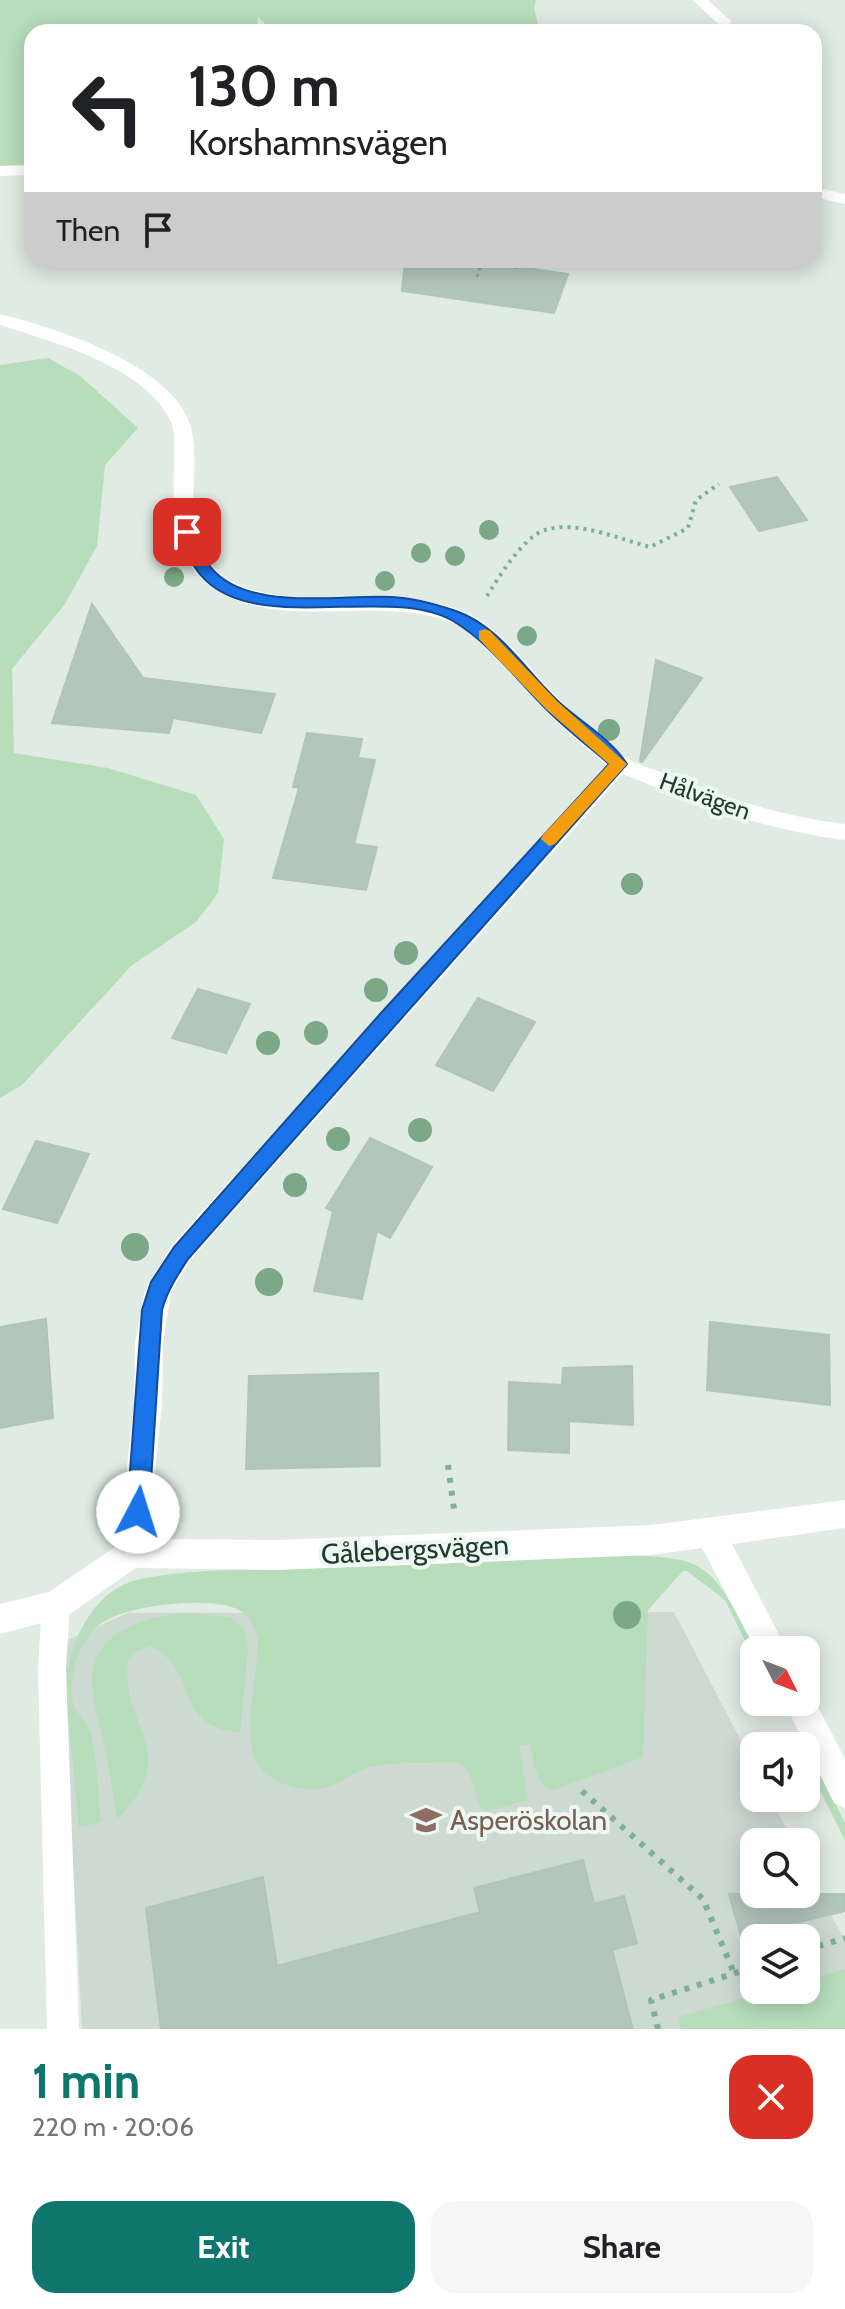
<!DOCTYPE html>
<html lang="en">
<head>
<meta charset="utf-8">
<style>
	body { margin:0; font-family:Cabin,sans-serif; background:#f6f6f6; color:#202124; height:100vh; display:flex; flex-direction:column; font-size:30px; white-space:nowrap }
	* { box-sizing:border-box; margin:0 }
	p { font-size:26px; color:#757577 }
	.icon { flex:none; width:44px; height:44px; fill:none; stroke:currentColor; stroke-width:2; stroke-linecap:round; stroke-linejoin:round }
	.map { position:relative; height:2029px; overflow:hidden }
	.details { display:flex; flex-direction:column; background:#fff; flex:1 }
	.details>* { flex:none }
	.hud { position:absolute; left:24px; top:24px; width:798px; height:244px; border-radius:24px; box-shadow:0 4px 20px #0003; background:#fff; color:#202124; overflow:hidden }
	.needle { width:52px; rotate:132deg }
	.buttons { position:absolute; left:740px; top:1636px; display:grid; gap:16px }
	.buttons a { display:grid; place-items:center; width:80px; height:80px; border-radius:16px; background:#fff; box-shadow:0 4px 20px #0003; font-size:40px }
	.pin { position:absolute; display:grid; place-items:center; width:68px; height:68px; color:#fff; margin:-34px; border-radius:16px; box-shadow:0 4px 12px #0006 }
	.me { position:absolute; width:88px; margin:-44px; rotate:5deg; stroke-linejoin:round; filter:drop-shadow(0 0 6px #0008) }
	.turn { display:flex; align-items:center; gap:28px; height:168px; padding:0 32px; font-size:36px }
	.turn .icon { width:104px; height:104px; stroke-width:2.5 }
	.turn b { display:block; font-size:56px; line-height:68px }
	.then { display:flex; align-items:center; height:76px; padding:0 32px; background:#0003; gap:16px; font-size:30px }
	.round { display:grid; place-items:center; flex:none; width:84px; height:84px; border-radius:24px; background:#f6f6f6 }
	.head { display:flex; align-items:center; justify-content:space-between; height:136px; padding:0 32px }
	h1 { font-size:48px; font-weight:800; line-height:60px; color:#0f766e }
	.button { display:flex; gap:16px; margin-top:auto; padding:16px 32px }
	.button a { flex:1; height:92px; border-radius:24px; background:#0f766e; color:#fff; font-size:32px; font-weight:800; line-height:92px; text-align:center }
	.button a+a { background:#f6f6f6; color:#202124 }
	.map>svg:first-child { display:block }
	.built { fill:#cddad2; fill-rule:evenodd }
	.green { fill:#b7ddbb }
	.building { fill:#b4c5bc; stroke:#b1c4b9; stroke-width:2 }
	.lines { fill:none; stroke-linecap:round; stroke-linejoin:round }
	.path-far2 { stroke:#7eaf98; stroke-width:3; stroke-dasharray:3 4; stroke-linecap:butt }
	.path-far1 { stroke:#7eaf98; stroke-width:4; stroke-dasharray:3 5; stroke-linecap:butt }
	.path { stroke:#7eaf98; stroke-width:6; stroke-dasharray:5 8; stroke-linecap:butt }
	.lane { fill:#fff; fill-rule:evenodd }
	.street { fill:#fff; fill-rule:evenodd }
	.tree { fill:#7ba886 }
	.route { fill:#1a73e8; stroke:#114b97; stroke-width:2 }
	.slow { fill:#f59e0b }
	.labels { text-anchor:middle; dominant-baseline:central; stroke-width:8; stroke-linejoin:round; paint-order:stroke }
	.street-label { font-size:24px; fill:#203b2f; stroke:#eff7f2 }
	.near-street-label { font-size:28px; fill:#203b2f; stroke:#eff7f2 }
	.near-education-label { font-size:28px; fill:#785e54; stroke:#eff7f2; text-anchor:start }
</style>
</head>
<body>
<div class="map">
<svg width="845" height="2029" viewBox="0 0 845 2029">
	<rect width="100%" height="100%" fill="#dfebe3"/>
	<path class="built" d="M674,1612L754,1766V1798H771L793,1842H754V1894H806V1866L845,1941V2029H82L61,1643L128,1613ZM754,1938H806V1990H754Z"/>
	<g class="green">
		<path d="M0,0H536L534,8L540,32H273L258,17L257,30L252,32H32V165L0,166Z"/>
		<path d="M48,358L80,376L138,428L105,465L97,546L65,604L12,669L14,753L108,768L196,795L224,839L218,893L196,922L132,965L22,1085L0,1098V365Z"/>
		<path d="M599,1556C705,1556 707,1554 756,1650L754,1659L725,1600L687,1571H683L648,1610L643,1757L551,1791C535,1784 534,1760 530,1744L519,1746L528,1800L487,1811L481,1808C473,1792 475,1773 459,1763C431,1764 401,1761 374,1766C356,1770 341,1784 323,1788C299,1794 258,1779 253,1754C245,1718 258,1675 258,1638C254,1625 250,1615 237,1609C209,1596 131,1605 105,1621C92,1628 81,1646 76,1660C72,1672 70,1691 73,1703C76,1713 85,1720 89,1730C97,1751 98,1797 101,1822L79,1828L65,1683C71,1646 86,1605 121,1586C155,1568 265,1570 307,1568C404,1566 501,1561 599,1556Z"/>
		<path d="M186,1613L230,1617L245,1630L248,1649L240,1733C173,1727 200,1669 150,1646L136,1652L128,1660C120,1729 185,1752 117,1819C113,1794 109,1769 104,1745C99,1724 93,1705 92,1684C91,1631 144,1617 186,1613Z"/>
		<path d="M806,1747L845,1823V1840L806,1762Z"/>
		<path d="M845,1969V2029H681L678,2017L773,1990H806V1980Z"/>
	</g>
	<g class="building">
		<path d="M405,261L533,269L568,274L554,313L402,291Z"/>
		<path d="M777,477L807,520L759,531L730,487Z"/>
		<path d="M92,604L143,678L275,694L261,733L173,718L169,733L52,723Z"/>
		<path d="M656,660L702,678L642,762L640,761Z"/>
		<path d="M307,733L362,739L358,758L375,760L354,844L377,847L366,890L273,878L299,788L293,787Z"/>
		<path d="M198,989L250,1004L226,1053L172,1038Z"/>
		<path d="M478,998L535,1022L493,1091L436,1065Z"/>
		<path d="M370,1138L432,1167L390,1238L377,1231L362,1299L314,1291L333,1211L326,1208Z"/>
		<path d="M36,1141L89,1154L57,1223L3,1209Z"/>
		<path d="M46,1319L53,1418L0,1428V1327Z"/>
		<path d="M710,1322L829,1335L830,1405L707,1390Z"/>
		<path d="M632,1366L633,1425L569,1421V1453L508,1450L509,1382L562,1385L563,1368Z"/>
		<path d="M378,1373L380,1466L246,1469L249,1376Z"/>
		<path d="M583,1860L594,1904L624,1896L637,1943L612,1950L633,2029H161L146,1908L263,1877L277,1966L480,1912L474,1888Z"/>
		<path d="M729,1894H845V1911L741,1936Z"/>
	</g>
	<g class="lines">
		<g class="path-far2">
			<path d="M512,260L520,272"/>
			<path d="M477,277L482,260"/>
		</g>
		<path class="path-far1" d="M487,596C498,578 524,536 545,530C577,520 619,539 650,547L688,528L696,500L719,484"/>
		<g class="path">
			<path d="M448,1465L454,1509"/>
			<path d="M582,1791L703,1899L734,1973"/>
			<path d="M806,1950L845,1938"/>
			<path d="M658,2029L651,2000L754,1967"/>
		</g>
		<path class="lane" d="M56,1591L66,1595L70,1605L66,1669L79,2029H47L38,1669L42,1605L46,1595Z"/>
		<g class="street">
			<path d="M693,0H708L731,21L730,30L695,32L718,24Z"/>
			<path d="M32,165V175L0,176V166Z"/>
			<path d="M814,187L845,194V204L814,197Z"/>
			<path d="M0,314C56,328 174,365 191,427C203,473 176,536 219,572C273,619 390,584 460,610C505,627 532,675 567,707C585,724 605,744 626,758C639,766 657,770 671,776C728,799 784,817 845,824V840C767,831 695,803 623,774L239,1205L190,1261L171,1292L163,1343L162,1404L148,1539L277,1540L651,1525L845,1500V1528L732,1544L787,1650H756L702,1548L651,1555L277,1570L136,1568L67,1616L0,1634V1604L49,1592L118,1545L134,1404L135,1343L145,1289L172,1245L606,765C585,746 562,729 543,708C513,678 487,634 445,620C373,595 265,635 204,581C172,552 173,502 174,462C174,448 176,433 170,420C144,366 53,342 0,325Z"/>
			<path d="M806,1689L810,1691L845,1759V1808L834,1803L784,1702H806Z"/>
		</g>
	</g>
	<g class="tree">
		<circle cx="489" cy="530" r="10"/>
		<circle cx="421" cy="553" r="10"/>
		<circle cx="455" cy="556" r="10"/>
		<circle cx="174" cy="577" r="10"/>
		<circle cx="385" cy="581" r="10"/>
		<circle cx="527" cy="636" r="10"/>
		<circle cx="609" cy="730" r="11"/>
		<circle cx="632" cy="884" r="11"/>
		<circle cx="406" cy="953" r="12"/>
		<circle cx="376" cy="990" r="12"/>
		<circle cx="316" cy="1033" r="12"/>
		<circle cx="268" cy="1043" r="12"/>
		<circle cx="420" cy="1130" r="12"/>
		<circle cx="338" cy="1139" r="12"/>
		<circle cx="295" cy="1185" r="12"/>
		<circle cx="135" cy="1247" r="14"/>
		<circle cx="269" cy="1282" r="14"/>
		<circle cx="627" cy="1615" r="14"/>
	</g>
	<path class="route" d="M187,527L193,529C198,539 200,552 207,562C240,614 340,594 391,597C413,598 435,604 456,611C500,626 527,673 560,703C581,722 612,740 627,764L188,1259C177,1276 167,1291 162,1310L149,1512L145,1519L138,1522L130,1519L127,1512L142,1310L151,1282L174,1247L381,1013L609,764C588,746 565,728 545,708C515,678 490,643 453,621C386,582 241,642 194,566C188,556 184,543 180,532Z"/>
	<path class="slow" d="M485,629L490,631L557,701L627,764L555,844L549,846L541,839L543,835L609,764L546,709L479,639V631Z"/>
	<defs>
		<symbol id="school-bare" viewBox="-9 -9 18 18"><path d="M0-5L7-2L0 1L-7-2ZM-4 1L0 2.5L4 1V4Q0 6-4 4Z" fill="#8d6e63" stroke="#eff7f2" stroke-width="2.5" paint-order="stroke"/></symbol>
	</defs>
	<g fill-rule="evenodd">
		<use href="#school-bare" x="404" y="1798" width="44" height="44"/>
	</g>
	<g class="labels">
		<g class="street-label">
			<text transform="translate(705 796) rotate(20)">Hålvägen</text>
		</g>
		<g class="near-street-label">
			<text transform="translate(415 1549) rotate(-3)">Gålebergsvägen</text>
		</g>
		<g class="near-education-label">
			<text x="450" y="1820">Asperöskolan</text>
		</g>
	</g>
</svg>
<div class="buttons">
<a><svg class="needle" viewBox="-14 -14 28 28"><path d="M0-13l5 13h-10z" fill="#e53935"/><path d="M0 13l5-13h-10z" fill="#757577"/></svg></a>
<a><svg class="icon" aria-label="sound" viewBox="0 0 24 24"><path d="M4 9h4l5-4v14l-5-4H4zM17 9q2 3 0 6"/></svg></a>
<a><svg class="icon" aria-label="search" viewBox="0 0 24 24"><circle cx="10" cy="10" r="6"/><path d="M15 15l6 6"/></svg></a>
<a><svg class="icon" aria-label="layers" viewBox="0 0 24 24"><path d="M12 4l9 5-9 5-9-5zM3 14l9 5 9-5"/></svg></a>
</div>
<div class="pin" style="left:187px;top:532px;background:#d93025"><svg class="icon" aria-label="arrive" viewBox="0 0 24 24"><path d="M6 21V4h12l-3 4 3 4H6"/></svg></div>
<svg class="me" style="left:138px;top:1512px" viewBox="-20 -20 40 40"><circle r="19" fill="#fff"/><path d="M0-13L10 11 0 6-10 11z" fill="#1a73e8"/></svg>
<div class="hud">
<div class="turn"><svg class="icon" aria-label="left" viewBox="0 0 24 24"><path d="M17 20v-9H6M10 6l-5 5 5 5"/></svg><div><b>130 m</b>Korshamnsvägen</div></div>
<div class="then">Then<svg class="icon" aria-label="arrive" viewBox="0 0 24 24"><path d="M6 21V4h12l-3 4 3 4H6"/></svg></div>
</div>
</div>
<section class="details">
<div class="head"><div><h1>1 min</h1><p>220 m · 20:06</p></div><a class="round" style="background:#d93025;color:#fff"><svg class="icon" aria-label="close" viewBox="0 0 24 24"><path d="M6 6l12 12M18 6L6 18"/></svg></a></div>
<div class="button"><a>Exit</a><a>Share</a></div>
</section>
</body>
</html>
